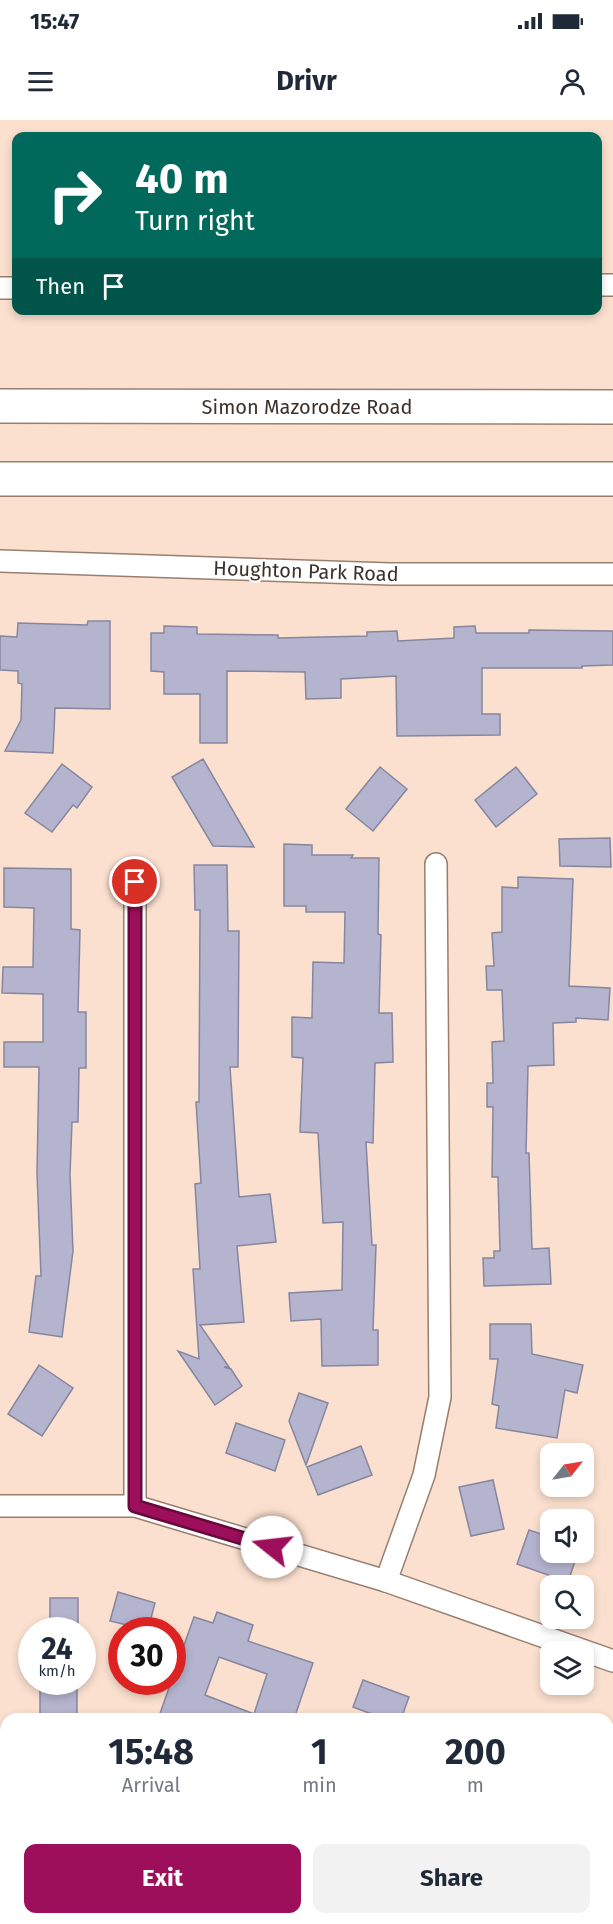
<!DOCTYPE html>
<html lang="en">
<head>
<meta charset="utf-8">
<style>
	body { margin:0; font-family:"Fira Sans",sans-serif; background:#f2f2f3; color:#1f2937; height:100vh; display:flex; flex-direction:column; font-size:22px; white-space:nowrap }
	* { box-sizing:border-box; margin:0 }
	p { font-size:20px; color:#747a83 }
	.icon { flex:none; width:33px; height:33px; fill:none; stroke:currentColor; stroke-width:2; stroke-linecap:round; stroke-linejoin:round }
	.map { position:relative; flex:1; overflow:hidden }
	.sheet { position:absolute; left:0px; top:1593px; width:614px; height:212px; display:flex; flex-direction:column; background:#fff; border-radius:18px 18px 0 0; box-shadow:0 3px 9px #0003 }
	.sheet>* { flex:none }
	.banner { position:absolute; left:12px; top:12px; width:590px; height:183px; border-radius:12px; box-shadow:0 3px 9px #0003; background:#00695c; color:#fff; overflow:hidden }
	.needle { width:39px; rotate:59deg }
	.controls { position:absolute; left:540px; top:1323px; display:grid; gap:12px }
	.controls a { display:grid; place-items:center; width:54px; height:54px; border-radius:12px; background:#fff; box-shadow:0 3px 9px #0003; font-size:30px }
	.speed { position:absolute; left:18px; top:1497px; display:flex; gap:12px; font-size:30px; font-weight:700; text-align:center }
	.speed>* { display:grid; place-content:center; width:78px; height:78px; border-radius:50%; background:#fff; box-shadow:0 3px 9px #0003; line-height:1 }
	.speed small { font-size:15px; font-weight:400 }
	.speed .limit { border:9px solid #d22; background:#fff; color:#111 }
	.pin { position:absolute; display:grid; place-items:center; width:51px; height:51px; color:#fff; margin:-26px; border:3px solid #fff; border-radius:50%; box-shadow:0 2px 6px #0007 }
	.me { position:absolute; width:66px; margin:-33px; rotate:286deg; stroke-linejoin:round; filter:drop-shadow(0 0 4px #0008) }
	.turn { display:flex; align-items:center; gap:21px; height:126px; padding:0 24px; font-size:27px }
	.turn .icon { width:78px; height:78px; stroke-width:2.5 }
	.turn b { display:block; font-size:42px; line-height:51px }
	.then { display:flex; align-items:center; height:57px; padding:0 24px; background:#0003; gap:12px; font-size:22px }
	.eta { display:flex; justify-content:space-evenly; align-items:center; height:102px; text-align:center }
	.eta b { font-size:36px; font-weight:700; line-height:42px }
	.action { display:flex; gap:12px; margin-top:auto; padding:12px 24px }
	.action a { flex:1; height:69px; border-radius:12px; background:#9d0e5b; color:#fff; font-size:24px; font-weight:700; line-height:69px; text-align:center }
	.action a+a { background:#f2f2f3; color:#1f2937 }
	.status { display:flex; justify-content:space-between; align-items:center; height:42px; padding:0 30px; background:#fff; direction:ltr }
	.status svg { height:16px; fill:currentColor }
	header { display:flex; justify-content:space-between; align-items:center; height:78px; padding:0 24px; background:#fff; font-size:27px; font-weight:700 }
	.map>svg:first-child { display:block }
	.building { fill:#b4b4ce; stroke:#87869f; stroke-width:1.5; fill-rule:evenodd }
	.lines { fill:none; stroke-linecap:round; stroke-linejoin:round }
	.minor-casing { stroke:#987f70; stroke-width:24 }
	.trunk-casing { stroke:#987f70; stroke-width:36 }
	.minor { stroke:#fff; stroke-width:21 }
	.trunk { stroke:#fff; stroke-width:33 }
	.route-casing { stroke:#66093b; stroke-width:15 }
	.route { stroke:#9d0e5b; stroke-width:10 }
	.labels { text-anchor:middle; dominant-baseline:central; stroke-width:4.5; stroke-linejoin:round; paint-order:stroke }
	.street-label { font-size:20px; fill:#3b312a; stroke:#fff }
</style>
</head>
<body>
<div class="status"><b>15:47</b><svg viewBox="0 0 49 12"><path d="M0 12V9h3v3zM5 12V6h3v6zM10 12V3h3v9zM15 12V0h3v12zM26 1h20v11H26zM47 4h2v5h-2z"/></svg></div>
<header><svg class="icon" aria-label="menu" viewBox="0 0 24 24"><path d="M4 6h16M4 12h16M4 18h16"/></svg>Drivr<svg class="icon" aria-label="person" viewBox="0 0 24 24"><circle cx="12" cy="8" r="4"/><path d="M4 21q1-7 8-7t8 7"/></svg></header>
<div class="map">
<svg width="613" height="1804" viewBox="0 0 613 1804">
	<rect width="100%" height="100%" fill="#fbe0cf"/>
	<g class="building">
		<path d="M88,501H110V589L55,588L53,633L5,631L21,600L22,564L18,563V551L0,550V516L17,517L18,503L87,505Z"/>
		<path d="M164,506L197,507V514L278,515V518L367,516V512L397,511L398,521L454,518V507L475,506L476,513H529V510L613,511V545L582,546V548H482V594H500V615L397,616L396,556L341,559V578L306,579L305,552L227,551V623H200V574H164V552L151,551V513H164Z"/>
		<path d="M203,639L254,727L213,726L172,657Z"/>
		<path d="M62,644L92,667L77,688L73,685L52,712L25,693Z"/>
		<path d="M380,647L407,669L373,711L346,689Z"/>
		<path d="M516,647L537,674L496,707L475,680Z"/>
		<path d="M610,718L611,747L560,746L559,719Z"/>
		<path d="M284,724L312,725V735H353L351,738H379L378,814L381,815L379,893H392L393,942L375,943L373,1023L366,1022L372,1125H376L373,1210H378V1245L322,1246L321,1199L291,1201L289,1173L342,1170L343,1102L323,1103L318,1013L300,1012L303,938L292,937V897L312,898L313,842L344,843L345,792H306V786H284Z"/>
		<path d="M194,745H227L228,811H239L238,947H230L239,1077L270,1074L276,1122L237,1126L244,1202L200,1205L229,1247H224L231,1249L242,1266L215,1285L178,1231L199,1239L193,1149H200L195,1064L201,1063L196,982H199L200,790H195Z"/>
		<path d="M4,748L71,749V809L80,810L78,892H86V948H79L78,1002H72L70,1054L73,1131L62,1217L29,1212L36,1156H41L37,1053L39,947H4V922H43V874L2,873L3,847H33L34,788L4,787Z"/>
		<path d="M518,757L573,759L569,866L610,868L608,900L576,898V902L553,903L554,945L528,946L526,1033H529L532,1129L549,1128L551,1164L484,1166L483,1138H494V1131H500L498,1057H492L493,987H487V963H493L492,922L504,921L502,870H487L486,846H494L492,813L502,812V767L518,768Z"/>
		<path d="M490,1204H531L532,1234L583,1245L577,1273L565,1270L557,1318L496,1308L499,1286L492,1284L498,1239H490Z"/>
		<path d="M39,1245L73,1268L42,1316L8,1294Z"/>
		<path d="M299,1273L328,1283L306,1345L289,1301Z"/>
		<path d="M236,1303L285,1320L275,1351L226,1333Z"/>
		<path d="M361,1326L372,1355L318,1375L307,1347Z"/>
		<path d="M493,1360L504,1409L471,1416L459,1367Z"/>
		<path d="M529,1410L550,1417V1432H578L568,1462L517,1444Z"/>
		<path d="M118,1472L155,1483L148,1510L110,1501Z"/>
		<rect x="50" y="1478" width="28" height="32"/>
		<path d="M217,1492L253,1505L248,1521L313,1543L294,1599H158L194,1497L213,1503ZM219,1537L267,1554L254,1594L205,1575Z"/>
		<path d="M363,1560L409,1577L401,1599H385L353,1587Z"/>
		<rect x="40" y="1562" width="37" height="37"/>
	</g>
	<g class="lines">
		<defs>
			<g id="minor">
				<path d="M597,165H613"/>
				<path d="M0,168H16"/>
				<path d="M0,441L390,454H613"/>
				<path d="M0,1386H135L386,1461L613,1541"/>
				<path d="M135,1386V762"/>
				<path d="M386,1461L424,1355L440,1277L436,744"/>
				<path d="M0,1643H6"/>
				<path d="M529,1798L540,1804"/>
			</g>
			<g id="trunk">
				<path d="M0,286L613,287"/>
				<path d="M0,359H613"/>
			</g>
		</defs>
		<use href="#minor" class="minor-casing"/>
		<use href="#trunk" class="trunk-casing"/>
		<use href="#minor" class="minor"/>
		<use href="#trunk" class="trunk"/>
	</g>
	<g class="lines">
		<defs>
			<path id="route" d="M135,762V1386L272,1427"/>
		</defs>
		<use href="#route" class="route-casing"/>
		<use href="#route" class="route"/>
	</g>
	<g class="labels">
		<g class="street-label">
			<text x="307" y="287">Simon Mazorodze Road</text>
			<text transform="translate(306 451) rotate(2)">Houghton Park Road</text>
		</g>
	</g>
</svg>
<div class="controls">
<a><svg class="needle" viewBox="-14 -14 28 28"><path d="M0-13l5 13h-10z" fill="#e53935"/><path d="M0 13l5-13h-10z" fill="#747a83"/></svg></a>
<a><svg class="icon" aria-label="sound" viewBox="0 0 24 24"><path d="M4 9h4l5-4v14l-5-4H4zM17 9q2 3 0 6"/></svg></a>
<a><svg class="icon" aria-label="search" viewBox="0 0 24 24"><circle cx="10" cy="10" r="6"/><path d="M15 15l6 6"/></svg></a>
<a><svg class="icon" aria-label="layers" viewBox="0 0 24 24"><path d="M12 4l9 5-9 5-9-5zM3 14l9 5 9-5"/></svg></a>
</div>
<div class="speed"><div>24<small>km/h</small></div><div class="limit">30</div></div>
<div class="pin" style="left:135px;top:762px;background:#d93025"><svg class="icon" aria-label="arrive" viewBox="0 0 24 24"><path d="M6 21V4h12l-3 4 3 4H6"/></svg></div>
<svg class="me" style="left:272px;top:1427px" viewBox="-20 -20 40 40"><circle r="19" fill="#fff"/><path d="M0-13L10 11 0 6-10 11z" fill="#9d0e5b"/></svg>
<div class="banner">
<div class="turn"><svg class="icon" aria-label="right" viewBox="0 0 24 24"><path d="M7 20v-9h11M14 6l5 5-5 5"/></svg><div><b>40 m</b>Turn right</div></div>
<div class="then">Then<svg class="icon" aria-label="arrive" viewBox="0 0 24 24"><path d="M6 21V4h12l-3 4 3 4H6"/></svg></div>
</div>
<section class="sheet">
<div class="eta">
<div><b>15:48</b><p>Arrival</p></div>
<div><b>1</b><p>min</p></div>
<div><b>200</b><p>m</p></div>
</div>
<div class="action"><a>Exit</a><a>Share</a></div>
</section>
</div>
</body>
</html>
